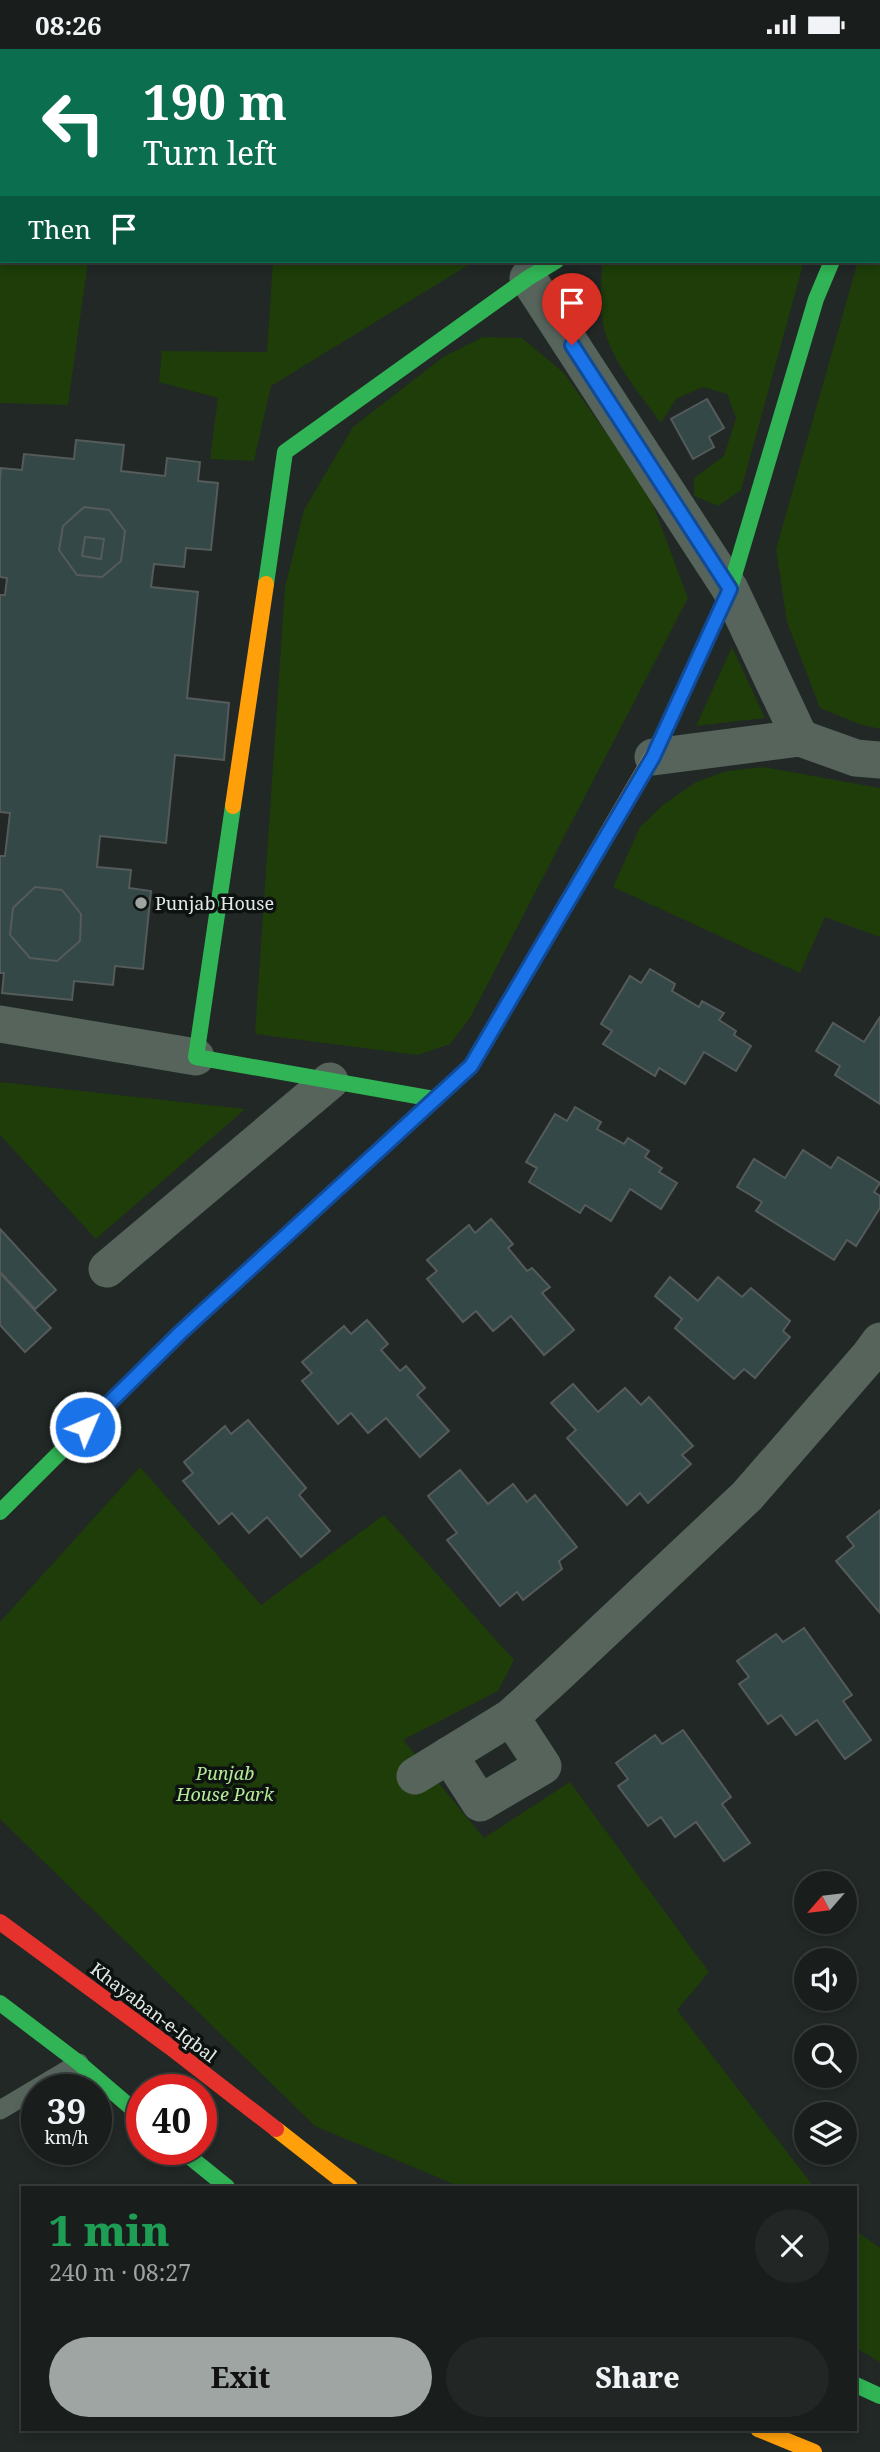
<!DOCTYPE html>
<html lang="en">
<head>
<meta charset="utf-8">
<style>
	body { margin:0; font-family:"Noto Serif",serif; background:#222725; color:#f1f3f6; height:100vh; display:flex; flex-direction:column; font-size:26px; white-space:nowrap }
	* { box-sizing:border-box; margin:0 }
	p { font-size:23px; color:#9fa2a3 }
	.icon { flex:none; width:38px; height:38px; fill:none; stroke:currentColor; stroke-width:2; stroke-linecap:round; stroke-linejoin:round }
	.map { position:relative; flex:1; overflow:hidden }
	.drawer { position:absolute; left:21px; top:2137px; width:836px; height:245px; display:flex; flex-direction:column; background:#191e1c; border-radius:0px; box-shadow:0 4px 10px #0003,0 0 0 2px #373c3b }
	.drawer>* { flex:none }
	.top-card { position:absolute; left:0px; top:0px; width:880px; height:214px; box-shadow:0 4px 10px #0003,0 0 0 2px #373c3b; background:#0b6e4f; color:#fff; overflow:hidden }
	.needle { width:46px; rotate:242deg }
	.buttons { position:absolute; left:794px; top:1822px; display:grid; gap:14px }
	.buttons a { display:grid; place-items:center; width:63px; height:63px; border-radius:50%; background:#191e1c; box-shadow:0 4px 10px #0003,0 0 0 2px #373c3b; font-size:35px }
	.speed { position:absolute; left:21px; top:2025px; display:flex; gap:14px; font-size:35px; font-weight:700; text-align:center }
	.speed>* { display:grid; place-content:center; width:91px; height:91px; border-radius:50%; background:#191e1c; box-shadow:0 4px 10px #0003,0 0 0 2px #373c3b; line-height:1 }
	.speed small { font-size:18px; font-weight:400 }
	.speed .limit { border:10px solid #d22; background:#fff; color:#111 }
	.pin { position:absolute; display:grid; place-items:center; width:60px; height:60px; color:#fff; margin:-72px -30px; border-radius:50% 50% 50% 0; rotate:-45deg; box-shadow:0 0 7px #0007 }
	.pin .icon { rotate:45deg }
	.me { position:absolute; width:77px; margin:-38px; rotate:45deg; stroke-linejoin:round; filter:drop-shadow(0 0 5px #0008) }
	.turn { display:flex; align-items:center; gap:24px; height:147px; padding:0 28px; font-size:32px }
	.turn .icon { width:91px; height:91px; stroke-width:2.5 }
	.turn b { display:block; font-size:49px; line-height:60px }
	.then { display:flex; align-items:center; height:66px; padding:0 28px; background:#0003; gap:14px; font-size:26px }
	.round { display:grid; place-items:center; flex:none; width:74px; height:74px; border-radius:37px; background:#222725 }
	.overview { display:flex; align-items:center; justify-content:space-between; height:119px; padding:0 28px }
	h1 { font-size:42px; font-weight:800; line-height:52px; color:#1e9e55 }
	.action { display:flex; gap:14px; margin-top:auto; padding:14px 28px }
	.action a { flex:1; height:80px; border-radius:42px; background:#9ea5a3; color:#111; font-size:28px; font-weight:800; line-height:80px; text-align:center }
	.action a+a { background:#222725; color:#f1f3f6 }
	.status { display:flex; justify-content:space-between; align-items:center; height:49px; padding:0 35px; background:#191e1c; direction:ltr }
	.status svg { height:19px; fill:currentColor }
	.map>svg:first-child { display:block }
	.green { fill:#1e3d09 }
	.building { fill:#334847; stroke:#555b5a; stroke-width:2; fill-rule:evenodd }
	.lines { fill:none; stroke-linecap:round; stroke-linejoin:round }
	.lane { stroke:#56645c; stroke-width:19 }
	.street { stroke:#56645c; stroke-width:37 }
	.fast { stroke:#30b455; stroke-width:16 }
	.slow { stroke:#ff9f0a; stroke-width:16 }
	.jam { stroke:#e5322d; stroke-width:16 }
	.route-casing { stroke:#114b97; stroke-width:18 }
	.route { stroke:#1a73e8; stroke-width:12 }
	.poi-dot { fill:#9ea5a3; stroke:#0d1210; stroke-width:2.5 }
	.labels { text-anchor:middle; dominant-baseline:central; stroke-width:7; stroke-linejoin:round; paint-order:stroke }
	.poi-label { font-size:18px; fill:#e1e9e6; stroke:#0d1210; text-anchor:start }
	.park-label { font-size:18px; font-style:italic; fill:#b3eb97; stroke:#0d1210 }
	.street-label { font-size:18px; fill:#e1e9e6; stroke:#0d1210 }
</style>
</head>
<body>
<div class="status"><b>08:26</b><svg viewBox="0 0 49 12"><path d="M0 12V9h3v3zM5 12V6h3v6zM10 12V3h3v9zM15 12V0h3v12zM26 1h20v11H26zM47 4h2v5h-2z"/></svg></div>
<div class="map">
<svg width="880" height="2403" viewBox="0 0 880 2403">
	<rect width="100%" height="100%" fill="#212826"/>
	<g class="green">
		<path d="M0,0L24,2H2L0,166Z"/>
		<path d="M338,0H796L797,2H332Z"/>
		<path d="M880,176V680L859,675L820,659L787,573L776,500L858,212H878Z"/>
		<path d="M0,188L2,212H88L68,356L0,354Z"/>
		<path d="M273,212H475L271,337L254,412L210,410L218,349L159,333L162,302L267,303Z"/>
		<path d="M606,212H804L741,441L718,457L694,447V429L724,407L736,369L727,345L703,338L676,350L661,374C643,349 615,316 606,286C599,264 601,239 602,215Z"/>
		<path d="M483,288L522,289L564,324L649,445L688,549L470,969L450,995L418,1006L255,985L285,538L304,461L353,378L443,308Z"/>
		<path d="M732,598L765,669L696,677Z"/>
		<path d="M763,718L880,739V888L825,868L800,924L613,838L640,778L663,756L696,733L727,722Z"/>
		<path d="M0,1033L245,1060L96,1190L0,1086Z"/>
		<path d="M140,1418L261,1556L384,1466L514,1611L498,1642L403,1691L484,1789L570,1733L709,1923L677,1961L814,2138H461L315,2077L0,1770V1573Z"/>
		<path d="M856,2182L880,2199V2313L856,2299Z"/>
	</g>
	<g class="building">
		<path d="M707,350L724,379L709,388L714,398L693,410L671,370Z"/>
		<path d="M76,391L124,396L121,422L165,427L167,409L200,413L198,432L218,434L211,501L186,499L184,518L154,515L151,538L198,543L187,649L229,654L224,711L175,706L166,794L100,787L97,818L131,821L129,839L151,842L143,920L115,917L113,936L74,932L72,951L2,944L4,924H0V807H5L10,764L0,763V546H5L7,529L0,528V430L1,419L22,421L24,405L74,410ZM39,874L58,876L55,896L36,893Z"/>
		<path d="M84,458L109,461L125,482L121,512L102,528L77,526L59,501L63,477Z"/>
		<path d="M85,488L104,490L101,510L82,507Z"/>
		<path d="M35,838L62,841L81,865L80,892L57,912L30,909L10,886L13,859Z"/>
		<path d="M650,920L675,935L672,942L699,958L702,952L724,964L719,971L736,982L734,986L751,997L736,1022L704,1003L685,1035L659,1019L655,1027L603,995L612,982L601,975L630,927L641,934Z"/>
		<path d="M880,968V1055L835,1026L840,1017L816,1002L833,974L864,993Z"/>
		<path d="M575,1058L601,1073L597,1080L624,1095L628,1089L649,1102L645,1108L662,1119L659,1123L677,1134L661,1160L630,1140L611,1172L585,1156L580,1164L529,1133L537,1119L526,1113L555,1065L567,1072Z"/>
		<path d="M803,1101L831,1119L838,1108L880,1134L874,1143L880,1147V1159L856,1197L847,1191L834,1211L756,1162L762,1153L737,1138L754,1110L785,1129Z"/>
		<path d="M491,1170L513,1195L508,1199L527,1222L532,1219L550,1238L542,1244L574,1281L544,1306L511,1267L493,1282L476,1262L463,1273L427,1230L437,1222L427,1211L469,1176L475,1184Z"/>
		<path d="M0,1180L56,1241L35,1260L0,1223Z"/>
		<path d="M0,1224L51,1279L25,1303L0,1276Z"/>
		<path d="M670,1228L698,1252L718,1228L742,1248L751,1239L790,1272L783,1282L790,1288L755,1329L744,1320L734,1330L675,1279L682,1270L655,1247Z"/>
		<path d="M367,1271L388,1295L381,1301L400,1322L406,1317L425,1339L417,1346L449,1382L420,1408L386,1369L368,1384L351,1364L338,1375L302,1332L312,1324L302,1313L344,1277L351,1285Z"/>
		<path d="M573,1335L598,1363L625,1339L641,1356L649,1348L693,1397L682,1406L691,1415L648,1454L640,1444L627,1456L567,1389L576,1381L551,1354Z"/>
		<path d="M248,1371L306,1439L299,1446L330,1482L301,1508L267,1468L249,1484L232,1464L219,1475L183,1432L193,1424L184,1413L225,1377L231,1385Z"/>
		<path d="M460,1421L488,1455L513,1435L527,1453L535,1446L577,1498L559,1512L562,1520L523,1551L517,1543L500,1557L447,1491L457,1484L428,1447Z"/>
		<path d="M880,1461V1564L836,1512L854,1497L847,1488Z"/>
		<path d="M804,1579L852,1646L843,1652L871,1691L845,1710L817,1671L796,1686L781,1666L768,1675L739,1635L749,1628L737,1612L776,1585L783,1593Z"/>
		<path d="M683,1681L731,1748L722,1755L750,1794L724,1812L696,1773L675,1788L661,1768L648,1777L618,1737L628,1730L616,1714L655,1686L662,1695Z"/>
	</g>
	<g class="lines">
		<path class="lane" d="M0,2061L79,2014"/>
		<g class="street">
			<path d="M865,2L867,0"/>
			<path d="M878,117L880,115"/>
			<path d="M528,229L730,540L800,689"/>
			<path d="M653,708L800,689L856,709L880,711"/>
			<path d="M0,975L196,1008"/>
			<path d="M107,1220L330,1032"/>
			<path d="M449,1706L480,1754L543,1717L511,1668"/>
			<path d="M415,1727L511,1668L559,1624L747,1447L869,1307L880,1292"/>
		</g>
		<g class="fast">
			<path d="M266,535L285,403L528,229L556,212"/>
			<path d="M659,695L730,540L816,250L832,212"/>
			<path d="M233,757L196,1008L434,1050"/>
			<path d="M0,1463L180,1284L471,1017L514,944"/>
			<path d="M0,1954L79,2014L142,2068"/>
			<path d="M180,2100L227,2138"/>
			<path d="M856,2336L880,2347"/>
		</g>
		<g class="slow">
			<path d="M233,757L266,535"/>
			<path d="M514,944L659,695"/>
			<path d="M276,2080L350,2138"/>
			<path d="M758,2380L814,2403"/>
		</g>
		<path class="jam" d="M0,1873L170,1998L276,2080"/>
	</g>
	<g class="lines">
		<defs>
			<path id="route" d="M85,1378L180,1284L471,1017L653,708L730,540L572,296"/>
		</defs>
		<use href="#route" class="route-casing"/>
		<use href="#route" class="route"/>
	</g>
	<circle class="poi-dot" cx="141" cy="854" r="7"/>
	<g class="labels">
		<g class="poi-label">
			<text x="155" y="854">Punjab House</text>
		</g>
		<g class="park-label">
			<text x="225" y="1724">Punjab<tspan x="225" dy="21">House Park</tspan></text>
		</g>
		<g class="street-label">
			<text transform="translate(154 1963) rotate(37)">Khayaban-e-Iqbal</text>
		</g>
	</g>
</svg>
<div class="buttons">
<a><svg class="needle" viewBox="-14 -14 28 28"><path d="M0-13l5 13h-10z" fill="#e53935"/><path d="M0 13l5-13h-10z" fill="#9fa2a3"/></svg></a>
<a><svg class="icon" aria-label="sound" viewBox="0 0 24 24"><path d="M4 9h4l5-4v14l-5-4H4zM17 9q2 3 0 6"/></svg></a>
<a><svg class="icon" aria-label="search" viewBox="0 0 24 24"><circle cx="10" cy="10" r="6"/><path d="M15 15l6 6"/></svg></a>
<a><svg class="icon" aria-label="layers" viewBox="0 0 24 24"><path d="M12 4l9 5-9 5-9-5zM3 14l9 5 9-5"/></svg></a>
</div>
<div class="speed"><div>39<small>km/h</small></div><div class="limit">40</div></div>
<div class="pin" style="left:572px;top:296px;background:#d93025"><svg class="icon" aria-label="arrive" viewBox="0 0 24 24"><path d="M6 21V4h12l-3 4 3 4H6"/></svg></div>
<svg class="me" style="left:85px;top:1378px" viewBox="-20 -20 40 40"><circle r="17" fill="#1a73e8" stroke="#fff" stroke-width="3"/><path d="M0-11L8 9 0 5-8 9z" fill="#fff"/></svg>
<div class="top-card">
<div class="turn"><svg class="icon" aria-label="left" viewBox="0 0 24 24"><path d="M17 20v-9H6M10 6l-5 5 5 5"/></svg><div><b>190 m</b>Turn left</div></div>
<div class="then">Then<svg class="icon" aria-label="arrive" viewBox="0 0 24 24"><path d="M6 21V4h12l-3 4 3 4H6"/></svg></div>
</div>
<section class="drawer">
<div class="overview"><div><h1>1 min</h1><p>240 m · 08:27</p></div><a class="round"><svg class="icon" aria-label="close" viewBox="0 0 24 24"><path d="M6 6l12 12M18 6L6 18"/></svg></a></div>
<div class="action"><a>Exit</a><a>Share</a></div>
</section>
</div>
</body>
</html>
